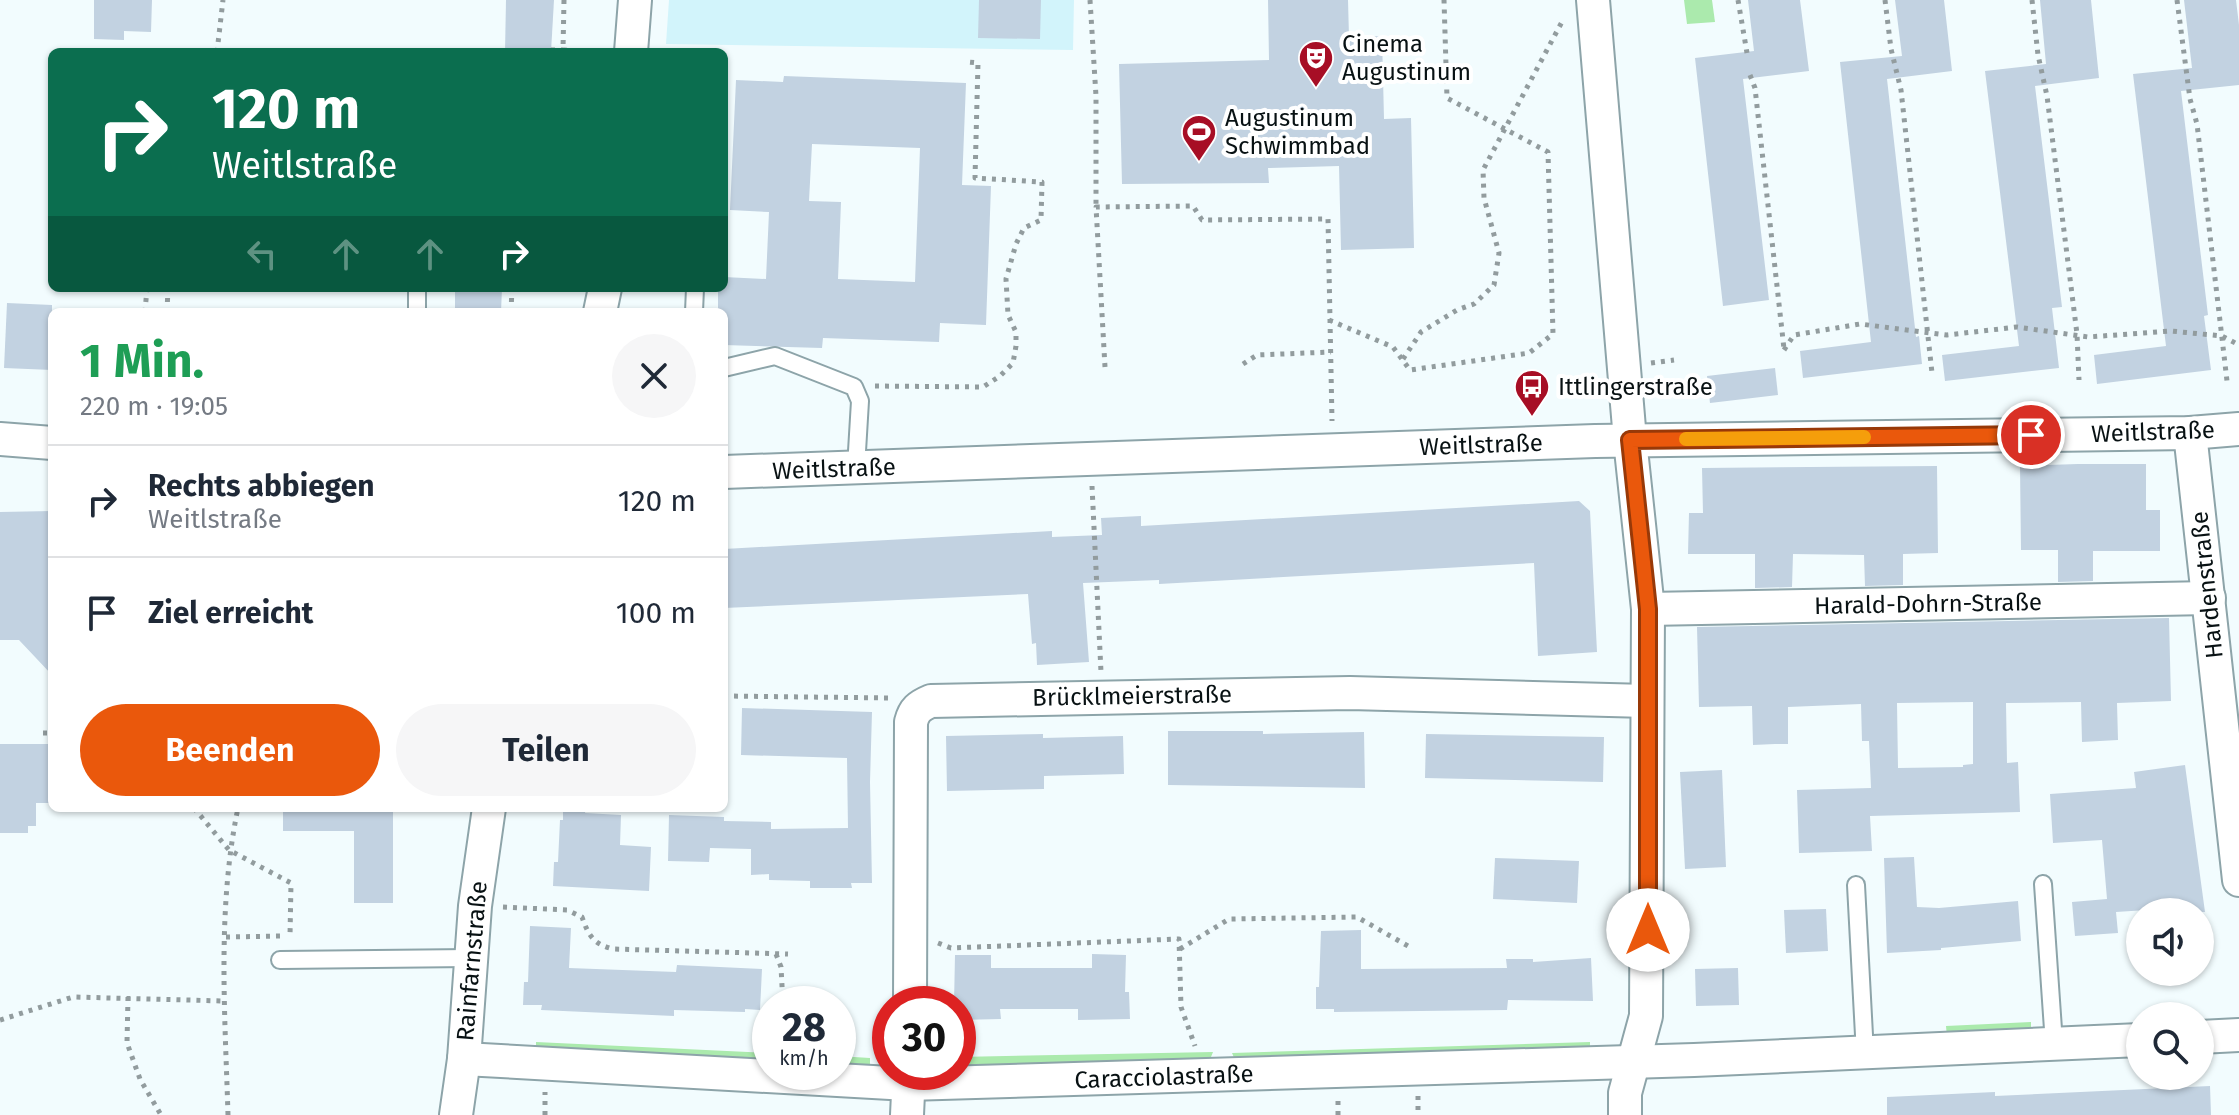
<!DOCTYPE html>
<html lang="de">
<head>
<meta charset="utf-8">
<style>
	body { margin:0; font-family:"Fira Sans",sans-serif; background:#f6f6f7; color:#1f2937; height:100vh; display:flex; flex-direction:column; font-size:30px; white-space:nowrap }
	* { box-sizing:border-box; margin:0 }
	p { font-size:26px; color:#747a83 }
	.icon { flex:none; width:44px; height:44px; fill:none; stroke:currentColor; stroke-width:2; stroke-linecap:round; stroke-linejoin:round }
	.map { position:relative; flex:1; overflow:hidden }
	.details { position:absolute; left:48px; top:308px; width:680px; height:504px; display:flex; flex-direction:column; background:#fff; border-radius:12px; box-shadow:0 2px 6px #0004 }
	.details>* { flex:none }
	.banner { position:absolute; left:48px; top:48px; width:680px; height:244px; border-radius:12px; box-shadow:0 2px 6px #0004; background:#0b6e4f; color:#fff; overflow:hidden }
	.tools { position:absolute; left:2126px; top:898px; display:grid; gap:16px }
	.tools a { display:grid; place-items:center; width:88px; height:88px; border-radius:50%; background:#fff; box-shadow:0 2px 6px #0004; font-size:40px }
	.speed { position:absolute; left:752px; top:986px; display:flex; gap:16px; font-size:40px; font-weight:700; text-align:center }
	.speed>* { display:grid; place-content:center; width:104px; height:104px; border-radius:50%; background:#fff; box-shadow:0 2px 6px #0004; line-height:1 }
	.speed small { font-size:20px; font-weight:400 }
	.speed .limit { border:12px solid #d22; background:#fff; color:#111 }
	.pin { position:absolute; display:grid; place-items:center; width:68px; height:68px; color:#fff; margin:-34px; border:4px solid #fff; border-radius:50%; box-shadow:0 2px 8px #0007 }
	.me { position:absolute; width:88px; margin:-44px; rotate:0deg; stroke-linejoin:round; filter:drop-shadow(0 0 6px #0008) }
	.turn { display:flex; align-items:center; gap:28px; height:168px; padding:0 32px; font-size:36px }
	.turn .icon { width:104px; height:104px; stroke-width:2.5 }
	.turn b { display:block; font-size:56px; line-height:68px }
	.lanes { display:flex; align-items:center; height:76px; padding:0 32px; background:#0003; justify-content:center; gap:40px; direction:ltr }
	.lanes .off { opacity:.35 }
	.round { display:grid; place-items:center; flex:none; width:84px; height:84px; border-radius:42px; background:#f6f6f7 }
	.summary { display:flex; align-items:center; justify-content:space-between; height:136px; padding:0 32px }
	h1 { font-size:48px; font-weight:700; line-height:60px; color:#1e9e55 }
	.cta { display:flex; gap:16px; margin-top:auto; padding:16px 32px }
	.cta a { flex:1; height:92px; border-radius:48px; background:#ea580c; color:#fff; font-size:32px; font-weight:700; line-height:92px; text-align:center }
	.cta a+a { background:#f6f6f7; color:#1f2937 }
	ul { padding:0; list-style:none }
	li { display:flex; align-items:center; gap:24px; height:112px; padding:0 32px; border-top:2px solid #e0e1e3 }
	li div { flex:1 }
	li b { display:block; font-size:30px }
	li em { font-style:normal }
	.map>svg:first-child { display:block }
	.built { fill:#d2f4fb }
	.green { fill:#abeaad }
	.building { fill:#c2d2e1; fill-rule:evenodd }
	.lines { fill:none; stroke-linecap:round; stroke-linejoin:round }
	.service-casing { stroke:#8da4a9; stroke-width:20 }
	.minor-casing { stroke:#8da4a9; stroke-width:36 }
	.path { stroke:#929c9e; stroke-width:5; stroke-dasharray:4 6; stroke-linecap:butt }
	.service { stroke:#fff; stroke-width:16 }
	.minor { stroke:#fff; stroke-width:32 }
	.route-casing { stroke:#983908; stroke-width:20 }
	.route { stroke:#ea580c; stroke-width:14 }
	.slow { stroke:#f59e0b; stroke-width:14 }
	.labels { text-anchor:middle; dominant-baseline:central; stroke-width:8; stroke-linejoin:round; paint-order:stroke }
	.poi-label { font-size:24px; fill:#081113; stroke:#fff; text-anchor:start }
	.street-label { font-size:24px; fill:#081113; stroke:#fff }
</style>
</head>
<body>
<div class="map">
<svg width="2239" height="1115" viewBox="0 0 2239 1115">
	<rect width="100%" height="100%" fill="#f2fcfe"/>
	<path class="built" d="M669,0H1074L1073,50L666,44Z"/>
	<g class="green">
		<path d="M1684,0H1712L1715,22L1687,24Z"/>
		<path d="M2031,1022V1033L1947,1037L1946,1026Z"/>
		<path d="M536,1042L770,1053V1061L536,1050Z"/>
		<path d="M1590,1042V1050L1236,1062L1232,1053Z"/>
		<path d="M1213,1052L1209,1062L958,1065V1057Z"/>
		<path d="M838,1056L870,1058V1066L838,1064Z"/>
	</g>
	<g class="building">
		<path d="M94,0H152L151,32L124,31V40L94,39Z"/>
		<path d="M506,0H554L551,52H505Z"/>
		<path d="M979,0H1041L1040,39L978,38Z"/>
		<path d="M1268,0H1348L1349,37L1382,36L1384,119L1411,118L1414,248L1341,250L1339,166L1268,168L1269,183L1122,184L1119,64L1269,60Z"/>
		<path d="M1748,0H1800L1809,71L1743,79L1769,300L1723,306L1695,58L1754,51Z"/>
		<path d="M1895,0H1944L1952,71L1887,79L1916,337L1919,336L1922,364L1803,378L1800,351L1871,342L1840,62L1902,56Z"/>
		<path d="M2040,0H2091L2099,78L2035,86L2062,307L2052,308L2059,368L1945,381L1942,355L2019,346L1985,71L2046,64Z"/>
		<path d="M2184,0H2236L2239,25V85L2181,91L2208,315L2204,316L2211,370L2097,384L2094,355L2166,346L2133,74L2192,68Z"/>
		<path d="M784,76L966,83L962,185L991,186L986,325L940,323L939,342L823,338L822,348L724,345V312H718V288H724V277L766,279L769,212L730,210L736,80L783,82ZM812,144L920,148L915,282L838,279L841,202L809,201Z"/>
		<path d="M455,288H502L501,312H455Z"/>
		<path d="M7,303L52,305V370L4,368Z"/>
		<path d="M1775,368L1778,395L1710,403L1707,376Z"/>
		<path d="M2078,464H2146V510H2160V551H2093V581L2058,582V550H2021L2020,466Z"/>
		<path d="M1937,466L1938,553L1903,554V585L1865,586L1864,555L1793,554L1792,587L1755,588V554H1688L1689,513H1703L1702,468Z"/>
		<path d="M1579,501L1590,511L1597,652L1538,656L1534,563L1159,584V580L1083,583L1089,662L1037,665L1036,643L1032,644L1028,594L724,608V549L1052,531V537L1102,535L1101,518L1141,516V526Z"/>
		<path d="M52,511V675L19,640H0V512Z"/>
		<path d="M2169,618L2171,701L2117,703L2118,740L2082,742L2081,702L2006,703L2007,763L2018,762L2020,812L1870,816L1872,851L1799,853L1797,790L1871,788L1869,741H1862L1861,704L1788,707V744H1775L1753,745L1752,706L1699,707L1697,627ZM1973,702V764L1963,765V767L1898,768L1897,703Z"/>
		<path d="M742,708L872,712L870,782L872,883H851L852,888H810V881L769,880V874L751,875V849L710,848L709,862L668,861L669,815L724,817V821L771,822V829L848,828L847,758L741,755Z"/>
		<path d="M1168,731H1263V734L1364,732L1365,788L1168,785Z"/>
		<path d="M1043,734V738L1123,736L1124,774L1044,776V789L947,791L946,736Z"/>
		<path d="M1426,734L1604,737L1603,782L1425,778Z"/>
		<path d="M0,744H52V803H36V826H28V833H0Z"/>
		<path d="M2185,765L2205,912H2162V909L2116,912L2118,933L2075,936L2072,902L2107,899L2102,840L2053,843L2050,794L2136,788L2134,772Z"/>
		<path d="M1722,770L1726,867L1685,869L1680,772Z"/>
		<path d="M283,808H393V903H354V831H283Z"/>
		<path d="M563,808H586L585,813L621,815L620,845L651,847L649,891L553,886L554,862H558L560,820H563Z"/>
		<path d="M1914,857L1917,907L1939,908L2018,901L2021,941L1941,948V950L1887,953L1884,858Z"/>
		<path d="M1495,858L1579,861L1577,903L1493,899Z"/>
		<path d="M1826,909L1828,951L1786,953L1784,910Z"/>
		<path d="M530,926L571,928L569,968L676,972L677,965L762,969L760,1010L745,1009V1012L674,1010V1016L541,1010L542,1005H523L524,982H528Z"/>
		<path d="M1361,930V969L1507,968L1506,959H1533V962L1591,958L1593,1001L1508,1000L1507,1010L1334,1012V1009H1316V987H1319L1321,931Z"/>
		<path d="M1092,954L1126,955L1125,992H1129L1130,1019L1078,1020V1009H1000L1001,1019L958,1020V1004H954L955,955H991V968H1092Z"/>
		<path d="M1738,968L1739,1005L1696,1006L1695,969Z"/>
		<path d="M2210,1086L2211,1115H1887V1097L1995,1092V1096Z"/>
	</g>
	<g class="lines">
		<defs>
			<g id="service">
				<path d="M417,288V312"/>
				<path d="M694,312L695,288"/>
				<path d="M724,368L775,356L854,387L860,401L856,468"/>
				<path d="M2043,884L2054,1044"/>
				<path d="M1856,885L1865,1054"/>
				<path d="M280,960L470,958"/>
			</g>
			<g id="minor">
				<path d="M1593,0L1630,440L1648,609L1646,1016L1625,1093V1115"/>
				<path d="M631,52L635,0"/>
				<path d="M600,312L605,288"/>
				<path d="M2190,433L2239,880"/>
				<path d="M0,439L52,443"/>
				<path d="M724,472L1595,441L2190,433L2239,429"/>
				<path d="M1648,609L2209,598"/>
				<path d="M910,1004L911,722C914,710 919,706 931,701L1350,693L1647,701"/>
				<path d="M2200,1037L2239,1035"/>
				<path d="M464,1059L908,1084L1694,1060L2140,1040"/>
				<path d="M456,1115L464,1059L475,906L489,808"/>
				<path d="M907,1115L909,1072"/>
			</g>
		</defs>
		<use href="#service" class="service-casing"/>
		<use href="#minor" class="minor-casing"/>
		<g class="path">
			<path d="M564,0L563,50L595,52"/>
			<path d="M1090,0L1096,96V207"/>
			<path d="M1738,0L1747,53"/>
			<path d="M1885,0L1891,49L1901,90L1932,373"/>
			<path d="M2032,0L2038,55L2047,96L2077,334L2079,380"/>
			<path d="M2177,0L2190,99L2197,124L2227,381"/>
			<path d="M551,50H563"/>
			<path d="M217,52L223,0"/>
			<path d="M1750,75L1755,88L1784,349"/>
			<path d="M145,312L147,288"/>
			<path d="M167,312L168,288"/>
			<path d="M511,312L512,288"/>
			<path d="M1329,320L1393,347L1410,370L1529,353L1553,334L1548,152L1447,98L1444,0"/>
			<path d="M1784,350L1794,335L1860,324L1947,335L2017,327L2088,337L2171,331L2222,336L2239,345"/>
			<path d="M1403,359L1421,332L1457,310L1474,304L1494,285L1499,253L1484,198L1483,170L1564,18"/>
			<path d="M1651,363L1674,360"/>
			<path d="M1243,364L1257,355L1331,352"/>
			<path d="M1105,367L1096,207L1193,206L1202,220L1328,219L1332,421"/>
			<path d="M875,386L983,387L1000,376L1013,363L1016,346V332L1008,315L1006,279L1016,244L1024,228L1041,220L1042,182L975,178L978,63L968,62"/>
			<path d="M1092,486L1101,672"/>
			<path d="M724,696L891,698"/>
			<path d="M43,733H52"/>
			<path d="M194,808L229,850L291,883L290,936"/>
			<path d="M503,907L567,910L582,917C589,937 594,944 613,949L788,954"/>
			<path d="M226,937L283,936"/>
			<path d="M938,943L951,948L1179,939L1181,1007L1195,1046"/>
			<path d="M1180,949L1229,919L1357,917L1408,946"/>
			<path d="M776,954L781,967L783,1004"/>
			<path d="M128,997L127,1043L140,1079L161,1115"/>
			<path d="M0,1020L73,997L224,1001"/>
			<path d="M1418,1096V1115"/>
			<path d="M228,1115C225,1013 217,908 238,808"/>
			<path d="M545,1115V1092"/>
			<path d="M1338,1115V1100"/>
		</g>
		<use href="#service" class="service"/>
		<use href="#minor" class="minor"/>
	</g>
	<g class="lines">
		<defs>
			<path id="route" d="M1648,930V609L1630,440L2031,435"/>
		</defs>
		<use href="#route" class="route-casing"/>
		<use href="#route" class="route"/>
		<path class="slow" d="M1686,439L1864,437"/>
	</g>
	<defs>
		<symbol id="theatre-pin" viewBox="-11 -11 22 30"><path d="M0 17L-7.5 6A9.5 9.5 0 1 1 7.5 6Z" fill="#a70e25" stroke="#fff"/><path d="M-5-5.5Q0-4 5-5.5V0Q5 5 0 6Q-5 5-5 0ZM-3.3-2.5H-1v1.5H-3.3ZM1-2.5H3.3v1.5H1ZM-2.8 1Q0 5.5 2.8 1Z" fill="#fff"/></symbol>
		<symbol id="stadium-pin" viewBox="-11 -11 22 30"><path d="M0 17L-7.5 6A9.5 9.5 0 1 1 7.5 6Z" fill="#a70e25" stroke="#fff"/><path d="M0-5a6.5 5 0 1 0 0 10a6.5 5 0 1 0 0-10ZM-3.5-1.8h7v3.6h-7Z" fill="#fff"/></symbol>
		<symbol id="bus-pin" viewBox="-11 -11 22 30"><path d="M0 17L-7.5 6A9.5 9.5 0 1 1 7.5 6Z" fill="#a70e25" stroke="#fff"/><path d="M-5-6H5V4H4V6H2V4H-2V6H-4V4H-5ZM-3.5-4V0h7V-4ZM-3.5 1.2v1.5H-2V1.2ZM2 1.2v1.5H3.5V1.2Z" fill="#fff"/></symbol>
	</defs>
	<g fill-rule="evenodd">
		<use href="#theatre-pin" x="1296" y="38" width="40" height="54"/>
		<use href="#stadium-pin" x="1179" y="112" width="40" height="54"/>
		<use href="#bus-pin" x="1512" y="367" width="40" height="54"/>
	</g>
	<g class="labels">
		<g class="poi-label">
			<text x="1342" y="44">Cinema<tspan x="1342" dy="28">Augustinum</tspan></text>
			<text x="1225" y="118">Augustinum<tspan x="1225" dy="28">Schwimmbad</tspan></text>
			<text x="1558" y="387">Ittlingerstraße</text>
		</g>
		<g class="street-label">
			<text transform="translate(2153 432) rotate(-2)">Weitlstraße</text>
			<text transform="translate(1481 445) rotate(-2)">Weitlstraße</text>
			<text transform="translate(834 469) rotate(-2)">Weitlstraße</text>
			<text transform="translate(2207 585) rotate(-96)">Hardenstraße</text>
			<text transform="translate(1928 604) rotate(-1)">Harald-Dohrn-Straße</text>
			<text transform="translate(1132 696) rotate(-1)">Brücklmeierstraße</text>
			<text transform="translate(472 961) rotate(-85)">Rainfarnstraße</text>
			<text transform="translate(1164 1077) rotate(-2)">Caracciolastraße</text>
		</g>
	</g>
</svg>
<div class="tools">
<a><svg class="icon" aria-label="sound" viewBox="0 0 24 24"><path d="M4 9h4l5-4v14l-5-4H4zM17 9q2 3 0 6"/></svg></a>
<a><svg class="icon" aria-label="search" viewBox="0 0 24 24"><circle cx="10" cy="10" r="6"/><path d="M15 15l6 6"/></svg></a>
</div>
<div class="speed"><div>28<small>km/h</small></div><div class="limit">30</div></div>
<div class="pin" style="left:2031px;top:435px;background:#d93025"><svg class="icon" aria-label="arrive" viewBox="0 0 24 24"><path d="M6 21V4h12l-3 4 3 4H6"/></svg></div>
<svg class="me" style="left:1648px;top:930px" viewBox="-20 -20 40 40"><circle r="19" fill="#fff"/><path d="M0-13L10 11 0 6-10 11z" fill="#ea580c"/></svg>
<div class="banner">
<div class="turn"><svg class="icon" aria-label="right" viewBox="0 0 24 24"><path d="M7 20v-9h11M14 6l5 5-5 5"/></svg><div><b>120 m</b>Weitlstraße</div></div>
<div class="lanes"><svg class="icon off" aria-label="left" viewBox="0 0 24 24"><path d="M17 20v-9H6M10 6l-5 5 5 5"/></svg><svg class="icon off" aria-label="ahead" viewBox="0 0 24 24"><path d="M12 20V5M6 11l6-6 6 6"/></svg><svg class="icon off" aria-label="ahead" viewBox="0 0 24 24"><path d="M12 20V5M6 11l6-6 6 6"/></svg><svg class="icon" aria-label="right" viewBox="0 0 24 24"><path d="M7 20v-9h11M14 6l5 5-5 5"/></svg></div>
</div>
<section class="details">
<div class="summary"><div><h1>1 Min.</h1><p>220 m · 19:05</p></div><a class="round"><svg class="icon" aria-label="close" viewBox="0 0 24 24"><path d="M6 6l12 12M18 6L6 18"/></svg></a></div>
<ul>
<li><svg class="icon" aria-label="right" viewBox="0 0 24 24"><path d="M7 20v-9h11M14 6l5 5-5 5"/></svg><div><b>Rechts abbiegen</b><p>Weitlstraße</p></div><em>120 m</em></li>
<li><svg class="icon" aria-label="arrive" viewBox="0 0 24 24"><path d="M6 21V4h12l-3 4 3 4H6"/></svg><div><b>Ziel erreicht</b></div><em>100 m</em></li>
</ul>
<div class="cta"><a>Beenden</a><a>Teilen</a></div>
</section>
</div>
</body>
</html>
